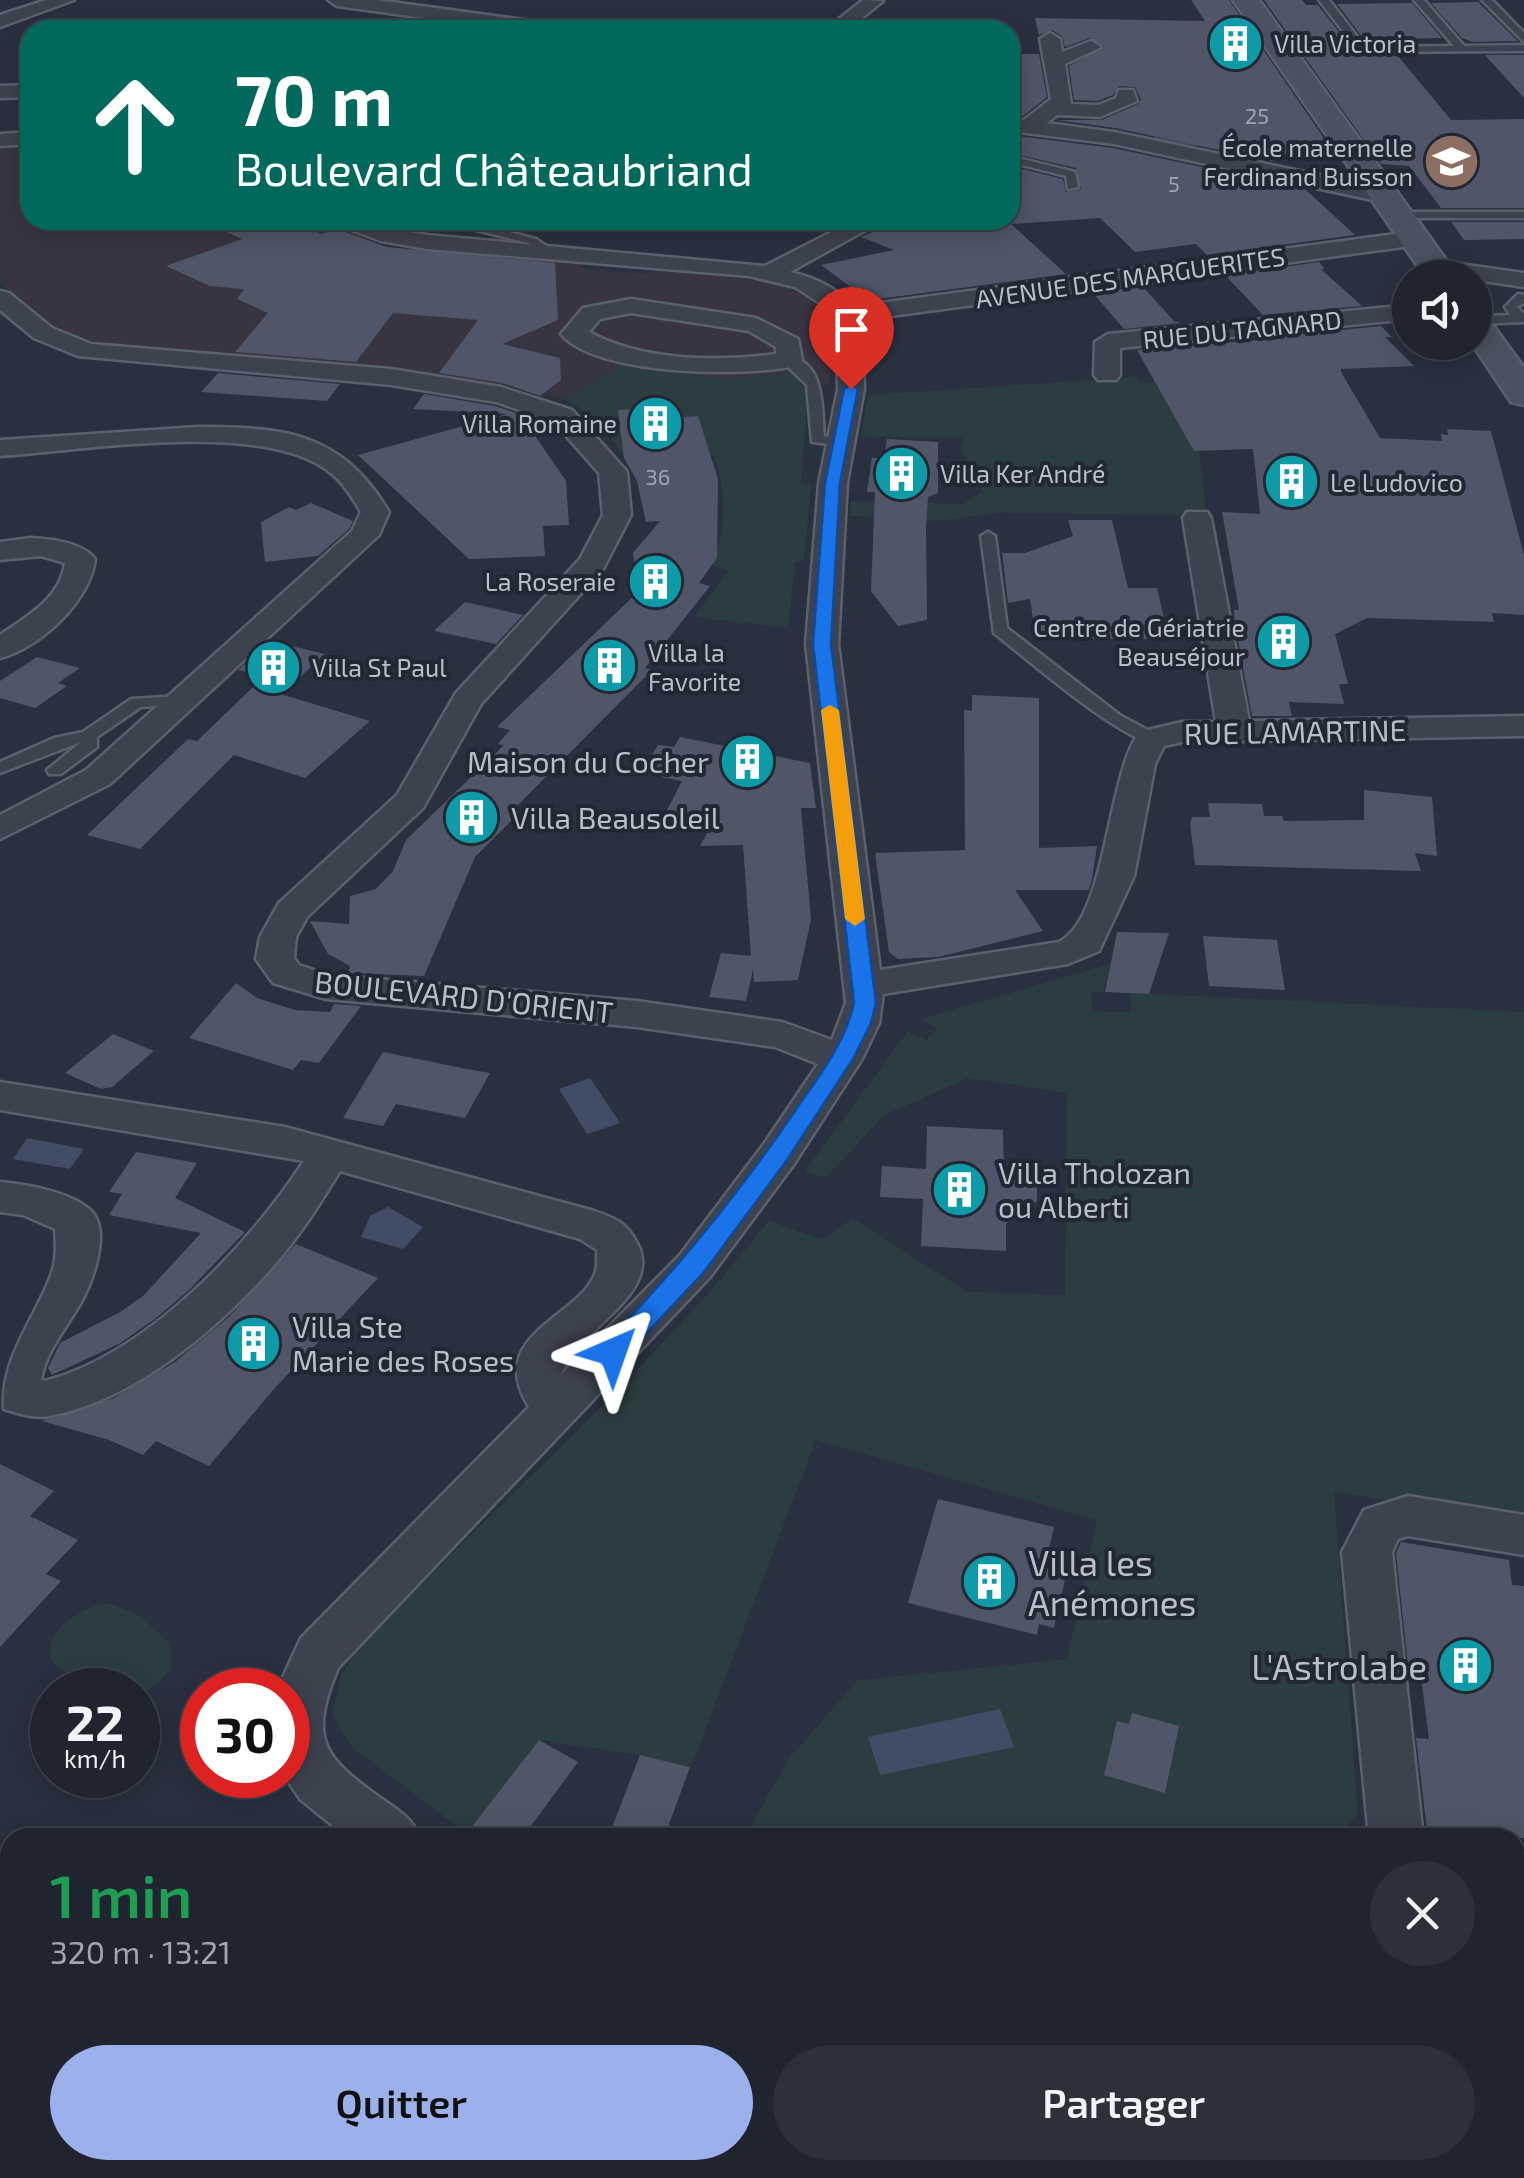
<!DOCTYPE html>
<html lang="fr">
<head>
<meta charset="utf-8">
<style>
	body { margin:0; font-family:"Exo 2",sans-serif; background:#2c303b; color:#f1f3f6; height:100vh; display:flex; flex-direction:column; font-size:38px; white-space:nowrap }
	* { box-sizing:border-box; margin:0 }
	p { font-size:32px; color:#a1a4aa }
	.icon { flex:none; width:55px; height:55px; fill:none; stroke:currentColor; stroke-width:2; stroke-linecap:round; stroke-linejoin:round }
	.map { position:relative; flex:1; overflow:hidden }
	.panel { position:absolute; left:0px; top:1828px; width:1525px; height:352px; display:flex; flex-direction:column; background:#1f242f; border-radius:30px 30px 0 0; box-shadow:0 5px 25px #0003,0 0 0 2px #3c414b }
	.panel>* { flex:none }
	.hud { position:absolute; left:20px; top:20px; width:1000px; height:210px; border-radius:30px; box-shadow:0 5px 25px #0003,0 0 0 2px #3c414b; background:#00695c; color:#fff; overflow:hidden }
	.tools { position:absolute; left:1392px; top:260px; display:grid; gap:20px }
	.tools a { display:grid; place-items:center; width:100px; height:100px; border-radius:50%; background:#1f242f; box-shadow:0 5px 25px #0003,0 0 0 2px #3c414b; font-size:50px }
	.speed { position:absolute; left:30px; top:1668px; display:flex; gap:20px; font-size:50px; font-weight:700; text-align:center }
	.speed>* { display:grid; place-content:center; width:130px; height:130px; border-radius:50%; background:#1f242f; box-shadow:0 5px 25px #0003,0 0 0 2px #3c414b; line-height:1 }
	.speed small { font-size:25px; font-weight:400 }
	.speed .limit { border:15px solid #d22; background:#fff; color:#111 }
	.pin { position:absolute; display:grid; place-items:center; width:85px; height:85px; color:#fff; margin:-102px -42px; border-radius:50% 50% 50% 0; rotate:-45deg; box-shadow:0 0 10px #0007 }
	.pin .icon { rotate:45deg }
	.me { position:absolute; width:110px; margin:-55px; rotate:43deg; stroke-linejoin:round; filter:drop-shadow(0 0 8px #0008) }
	.turn { display:flex; align-items:center; gap:35px; height:210px; padding:0 50px; font-size:45px }
	.turn .icon { width:130px; height:130px; stroke-width:2.5 }
	.turn b { display:block; font-size:70px; line-height:85px }
	.round { display:grid; place-items:center; flex:none; width:105px; height:105px; border-radius:52px; background:#2c303b }
	.summary { display:flex; align-items:center; justify-content:space-between; height:170px; padding:0 50px }
	h1 { font-size:60px; font-weight:600; line-height:75px; color:#1e9e55 }
	.primary-button { display:flex; gap:20px; margin-top:auto; padding:20px 50px }
	.primary-button a { flex:1; height:115px; border-radius:60px; background:#9cb0ec; color:#111; font-size:40px; font-weight:600; line-height:115px; text-align:center }
	.primary-button a+a { background:#2c303b; color:#f1f3f6 }
	.map>svg:first-child { display:block }
	.medical { fill:#383441 }
	.green { fill:#2c3d41 }
	.water { fill:#414c66 }
	.lines { fill:none; stroke-linecap:round; stroke-linejoin:round }
	.stream { fill:#414c66; fill-rule:evenodd }
	.building { fill:#505667 }
	.lane-casing { stroke:#5b606c; stroke-width:5 }
	.street-casing { stroke:#5b606c; stroke-width:5 }
	.secondary-casing { stroke:#5b606c; stroke-width:5 }
	.lane { fill:#3d424f; fill-rule:evenodd }
	.street { fill:#3d424f; fill-rule:evenodd }
	.secondary { fill:#4c5161; fill-rule:evenodd }
	.route { fill:#1a73e8; stroke:#114b97; stroke-width:2.5 }
	.slow { fill:#f59e0b }
	.labels { text-anchor:middle; dominant-baseline:central; stroke-width:8; stroke-linejoin:round; paint-order:stroke }
	.far-number-label { font-size:22px; fill:#a0a4b0 }
	.far-poi-label { font-size:25px; fill:#babec9; stroke:#222734; text-anchor:start }
	.far-street-label { font-size:25px; fill:#babec9; stroke:#222734 }
	.street-label { font-size:30px; fill:#babec9; stroke:#222734 }
	.poi-label { font-size:30px; fill:#babec9; stroke:#222734; text-anchor:start }
	.near-poi-label { font-size:35px; fill:#babec9; stroke:#222734; text-anchor:start }
</style>
</head>
<body>
<div class="map">
<svg width="1524" height="2178" viewBox="0 0 1524 2178">
	<rect width="100%" height="100%" fill="#29303f"/>
	<path class="medical" d="M30,143V220H320L387,247L582,264L580,268L643,274L672,269L780,284L809,298L820,310L829,336L831,384H805L795,372L731,380L624,364L565,400L523,387L343,362L98,346L43,320L0,282V145Z"/>
	<g class="green">
		<path d="M624,364L731,380L795,372L808,392L801,483L811,484L804,561L795,562L788,628L694,617L729,570L713,566C725,525 728,496 714,455L627,463C611,435 595,413 565,400Z"/>
		<path d="M1137,377L1138,384L1155,382L1176,417L1196,427L1206,511L1214,515L996,513L937,521L850,516L851,501L963,504L983,491L960,449L964,438L861,437L868,395Z"/>
		<path d="M1110,964L1103,992H1091L1093,1011L1131,1012V993L1524,1012V1520L1334,1492L1358,1816L1344,1828L1345,1837H744L790,1757L858,1680L1067,1659L1097,1520L816,1440L691,1767L640,1755L539,1740L466,1833L353,1748L332,1714L342,1673L356,1653C491,1506 646,1378 769,1220L821,1240L853,1218L967,1292L1065,1295L1067,1093L968,1078L885,1115L825,1178L805,1171L908,1031L926,1040L938,1029L920,1019Z"/>
		<path d="M109,1603L140,1616L170,1643V1671L149,1690L138,1694V1690C111,1690 69,1684 52,1660C42,1630 84,1606 109,1603Z"/>
	</g>
	<g class="water">
		<path d="M590,1078L620,1123L587,1134L559,1089Z"/>
		<path d="M27,1138L84,1149L70,1169L13,1159Z"/>
		<path d="M388,1207L423,1227L403,1249L361,1237L370,1216Z"/>
		<path d="M1000,1709L1014,1747L880,1775L868,1737Z"/>
	</g>
	<g class="lines">
		<path class="stream" d="M1155,137L1197,142L1200,144L1197,146L1153,140L1152,139Z"/>
	</g>
	<g class="building">
		<path d="M1191,0H1229L1339,160L1265,152L1276,162L1115,128L1056,120H1102L1138,104L1141,100L1135,87L1119,86L1113,95L1097,101L1074,100L1069,66L1105,46L1090,38L1065,47L1062,36L1052,30L1039,35L1035,18L1205,21Z"/>
		<path d="M1264,0H1302L1306,5H1318L1356,54L1398,56L1451,120L1524,119V208H1441L1409,166L1381,164Z"/>
		<path d="M1479,2V3L1518,41L1473,42L1462,38L1431,3Z"/>
		<path d="M1412,3L1442,38L1384,39L1387,43H1367L1337,4Z"/>
		<path d="M1010,54H1039L1047,97L1023,116L1010,115Z"/>
		<path d="M1485,55H1524V98Z"/>
		<path d="M1010,135L1113,148L1305,189L1355,235L1207,255L1196,244L1135,252L1100,218L1011,224L1066,274L863,301L860,294L821,265L894,250L861,237L901,220H1006L1010,224V166L1063,179L1066,192L1081,189L1076,168L1010,153Z"/>
		<path d="M199,220H287L321,234L337,229L387,247L555,263L558,320L502,344L560,358L561,380L540,396L502,383L439,373L478,320L393,313L356,362L235,352L268,313L237,299L244,289L210,286L166,266L242,239Z"/>
		<path d="M1451,222H1524V239L1464,240Z"/>
		<path d="M1319,262L1324,268L1322,270L1362,306L1263,315L1225,275Z"/>
		<path d="M1142,286L1174,321L1181,323L1124,329L1093,293Z"/>
		<path d="M1381,326L1392,337H1385L1414,366L1341,369V372L1380,438L1442,441L1441,434L1448,435L1447,429L1491,431L1524,555V615L1492,613L1494,622L1367,618L1335,634L1348,684H1339L1344,704L1289,702L1292,716H1252L1235,624L1234,610H1239L1222,512L1260,514L1253,449L1194,451L1137,350L1284,338L1282,336Z"/>
		<path d="M218,373L340,384L327,401L201,392Z"/>
		<path d="M424,394L495,406L520,414L566,481L569,525L543,526L545,556L469,559L358,455L507,414L413,409Z"/>
		<path d="M670,407L671,418L698,416L718,479L717,558L699,583L710,586L645,668L652,670L513,810L520,812L475,857L424,976L348,973L350,966L328,954L310,921L349,924L350,896L376,889L393,871L406,840L504,745L498,744L510,730L497,727L639,591L633,553L660,521L646,522L637,481L624,458L618,410Z"/>
		<path d="M887,439L938,442V493L928,497L926,527L927,620L898,626L871,591L875,492H867L872,458H884Z"/>
		<path d="M311,503L353,521L349,529L318,556L265,562L261,522L289,507L296,510Z"/>
		<path d="M1068,520H1112L1128,588H1157L1169,639H1036L1030,599L1008,603L1002,553H1025L1073,536Z"/>
		<path d="M465,602L523,615L496,644L434,631Z"/>
		<path d="M270,641L325,654L294,683L238,670Z"/>
		<path d="M37,657L80,668L58,683L67,686L35,708L0,698V681Z"/>
		<path d="M254,686L370,721L305,778L234,755L140,849L87,835L188,739L197,741Z"/>
		<path d="M972,695L1039,698V848L1097,846L1092,879L1089,890H1015L1043,931L938,957L898,959L889,952L875,853L965,850L964,710L972,711Z"/>
		<path d="M680,737L810,763L816,808H801L811,919L798,980L754,982L753,969L746,1001L709,997L721,953L751,956L743,845L700,846L714,821L666,812L682,781L641,773L658,745L674,747Z"/>
		<path d="M1364,790L1432,797L1437,856L1415,853L1421,871L1195,865L1190,823L1192,817H1210L1208,803L1262,804L1264,816H1282L1284,821L1364,820Z"/>
		<path d="M1117,932L1169,933L1149,994L1105,992Z"/>
		<path d="M1203,936L1277,940L1285,990L1209,986Z"/>
		<path d="M236,983L257,998L295,1010L330,1012L334,1004L361,1006L319,1063L301,1060L293,1070L189,1038Z"/>
		<path d="M113,1034L154,1051L112,1087L101,1089L65,1073Z"/>
		<path d="M383,1052L467,1069L490,1073L465,1118L396,1104L383,1126L343,1118Z"/>
		<path d="M927,1126L1003,1130L1004,1169H1024L1037,1179V1201L1006,1224V1251L921,1246L923,1199L880,1197L882,1166L926,1169Z"/>
		<path d="M136,1152L197,1163L175,1198L245,1232L189,1290L155,1319L119,1344L52,1375L48,1368L60,1343L122,1311L144,1295L201,1233L109,1215L122,1194L109,1192Z"/>
		<path d="M296,1244L378,1278L274,1389L209,1466L156,1441L143,1455L109,1440L42,1421L114,1398L175,1362L230,1316Z"/>
		<path d="M0,1464L54,1491L30,1516L78,1540L46,1574L61,1581L0,1647Z"/>
		<path d="M938,1499L1054,1527L1047,1557L1069,1562L1054,1628L1039,1624L1037,1635L908,1603Z"/>
		<path d="M1401,1542L1509,1560L1512,1585L1524,1586V1838H1428L1416,1738L1429,1739L1421,1677L1409,1675L1396,1553Z"/>
		<path d="M1132,1713L1179,1726L1165,1793L1104,1775L1117,1721L1129,1724Z"/>
		<path d="M539,1740L578,1762L522,1838H463Z"/>
		<path d="M640,1755L690,1767L664,1838H608Z"/>
	</g>
	<g class="lines">
		<defs>
			<g id="lane">
				<path d="M1319,0H1329L1365,47L1454,46L1414,0H1424L1464,46L1524,45V51L1359,52Z"/>
				<path d="M1482,0H1492L1524,33V42Z"/>
				<path d="M1010,156L1075,172L1078,187L1068,189L1066,176L1010,162Z"/>
				<path d="M1524,212V218H1400L1394,215L1400,212Z"/>
				<path d="M476,220H488L486,226L536,239L557,253L547,255L528,243L476,230Z"/>
				<path d="M1518,294L1524,295V303L1517,307L1524,314V322L1475,324V316L1510,315L1505,307Z"/>
				<path d="M784,357C825,356 822,409 824,436L846,440V446L812,442L807,385L784,363Z"/>
				<path d="M988,532L995,536L1007,628L1121,716L1157,735V743C1127,746 1022,655 994,633L981,536Z"/>
				<path d="M182,696L190,701L188,704L141,707L97,737V747L61,774H49L47,770L81,742L0,773V762L54,738L83,732L131,699Z"/>
			</g>
			<g id="street">
				<path d="M46,0H74L0,27V15Z"/>
				<path d="M328,0H377L553,24L563,30H512L337,6Z"/>
				<path d="M863,0L883,1L847,30H825Z"/>
				<path d="M1050,33L1060,39L1062,52L1091,41L1101,47L1065,64L1071,104L1098,105L1116,98L1119,90H1133L1137,101L1100,117L1057,115L1047,123L1114,132L1386,189L1397,196L1386,203L1114,144L1010,131V119L1024,120L1051,99L1040,39Z"/>
				<path d="M30,85V97L0,98V86Z"/>
				<path d="M30,132V144L0,146V134Z"/>
				<path d="M335,220C367,220 395,230 427,235L765,266L855,220H884L790,272C811,277 839,287 850,307L1418,231L1426,233L1430,238L1418,245L854,321L863,349L864,389L847,483L838,644L880,970L1059,942C1107,918 1106,780 1139,732L1182,722H1216L1183,518L1187,512H1207L1211,518L1249,721L1524,716V736L1182,742L1164,746L1155,764L1134,876L1099,951L1068,964L883,994L879,1023L862,1059L794,1164L710,1277L338,1668C308,1740 323,1757 382,1799C399,1811 412,1818 420,1838H348L300,1799L284,1775H288V1690H277L301,1638L529,1407C484,1335 578,1318 595,1274C598,1267 597,1257 597,1250L580,1239L340,1171C320,1203 300,1236 274,1265C219,1328 134,1401 49,1416C34,1419 18,1413 4,1409C0,1359 36,1317 51,1275C57,1260 56,1244 55,1229L23,1215L0,1212V1182C25,1184 69,1192 89,1209C113,1229 92,1283 80,1304C65,1330 46,1351 41,1380L45,1381C147,1354 248,1246 304,1161L0,1110V1082L285,1127L594,1211C615,1218 627,1223 637,1243C665,1295 572,1332 562,1374L680,1255L764,1144L818,1064L775,1047L637,1027L326,999L273,983L256,959L260,937L279,903L397,795L456,693L580,559L603,515L599,473L554,422L496,402L391,385L78,356L34,338L0,310V291L9,293L52,328L91,344L391,369L501,387L572,410L627,472L631,515L603,569L481,704L423,808L307,917L296,937L294,958L299,965L329,975L637,1001L782,1022L832,1040L846,1003L806,644L819,483L838,389L837,349L826,307L795,287L749,276L427,249L381,241L338,225Z"/>
				<path d="M1437,261L1524,273V287L1429,273L1425,268L1429,263Z"/>
				<path d="M631,299L756,318L798,339L802,360L798,365C748,378 596,376 561,334L583,308ZM631,313L749,331L776,347V354C718,362 642,361 589,332L600,319Z"/>
				<path d="M1410,305V319L1120,348V375L1116,380H1098L1094,375L1095,342L1108,334Z"/>
				<path d="M198,427C285,427 341,432 389,512L379,535L110,784L0,839V815L86,770L352,531L361,512C350,494 340,477 321,466C249,422 84,450 0,456V440Z"/>
				<path d="M31,538C51,539 82,542 95,559C91,600 39,649 0,658V635C27,616 61,598 65,563L41,556L0,560V542Z"/>
				<path d="M1408,1496L1524,1515V1555L1408,1536L1398,1539L1392,1552L1423,1838H1369L1342,1552L1364,1510Z"/>
				<path d="M656,2170H718L721,2178H659Z"/>
				<path d="M1399,2170H1461L1462,2178H1400Z"/>
			</g>
			<g id="secondary">
				<path d="M1233,0H1259L1459,278H1426Z"/>
				<path d="M1475,314L1487,317L1524,368V405L1511,402L1471,342H1475Z"/>
			</g>
		</defs>
		<use href="#lane" class="lane-casing"/>
		<use href="#street" class="street-casing"/>
		<use href="#secondary" class="secondary-casing"/>
		<use href="#lane" class="lane"/>
		<use href="#street" class="street"/>
		<use href="#secondary" class="secondary"/>
	</g>
	<path class="route" d="M851,384L858,389L840,483L831,644L876,1003L871,1023L853,1059L787,1160L704,1272L622,1359H604L600,1352L604,1345C676,1270 736,1198 795,1111C818,1077 845,1044 854,1003L813,644L825,483L844,389Z"/>
	<path class="slow" d="M830,705L839,710L865,919L855,926L845,919L821,710Z"/>
	<defs>
		<symbol id="building-disc" viewBox="-11 -11 22 22"><circle r="9.5" fill="#0f9aa8" stroke="#222734"/><path d="M-4-6H4V6H1V3H-1V6H-4ZM-2.5-4.3h1.7v1.8h-1.7ZM.8-4.3h1.7v1.8H.8ZM-2.5-1h1.7V.8h-1.7ZM.8-1h1.7V.8H.8Z" fill="#fff"/></symbol>
		<symbol id="school-disc" viewBox="-11 -11 22 22"><circle r="9.5" fill="#8d6e63" stroke="#222734"/><path d="M0-5L7-2L0 1L-7-2ZM-4 1L0 2.5L4 1V4Q0 6-4 4Z" fill="#fff"/></symbol>
	</defs>
	<g fill-rule="evenodd">
		<use href="#building-disc" x="1204" y="12" width="63" height="63"/>
		<use href="#school-disc" x="1420" y="130" width="63" height="63"/>
		<use href="#building-disc" x="624" y="392" width="63" height="63"/>
		<use href="#building-disc" x="870" y="442" width="63" height="63"/>
		<use href="#building-disc" x="1260" y="450" width="63" height="63"/>
		<use href="#building-disc" x="624" y="550" width="63" height="63"/>
		<use href="#building-disc" x="1252" y="610" width="63" height="63"/>
		<use href="#building-disc" x="578" y="634" width="63" height="63"/>
		<use href="#building-disc" x="242" y="636" width="63" height="63"/>
		<use href="#building-disc" x="716" y="730" width="63" height="63"/>
		<use href="#building-disc" x="440" y="786" width="63" height="63"/>
		<use href="#building-disc" x="928" y="1158" width="63" height="63"/>
		<use href="#building-disc" x="222" y="1312" width="63" height="63"/>
		<use href="#building-disc" x="958" y="1550" width="63" height="63"/>
		<use href="#building-disc" x="1434" y="1634" width="63" height="63"/>
	</g>
	<g class="labels">
		<g class="far-number-label">
			<text x="1257" y="115">25</text>
			<text x="1174" y="183">5</text>
			<text x="658" y="476">36</text>
		</g>
		<g class="far-poi-label">
			<text x="1274" y="43">Villa Victoria</text>
			<text x="1413" y="147" text-anchor="end">École maternelle<tspan x="1413" dy="29">Ferdinand Buisson</tspan></text>
			<text x="617" y="423" text-anchor="end">Villa Romaine</text>
			<text x="940" y="473">Villa Ker André</text>
			<text x="1330" y="482">Le Ludovico</text>
			<text x="616" y="581" text-anchor="end">La Roseraie</text>
			<text x="1245" y="627" text-anchor="end">Centre de Gériatrie<tspan x="1245" dy="29">Beauséjour</tspan></text>
			<text x="648" y="652">Villa la<tspan x="648" dy="29">Favorite</tspan></text>
			<text x="312" y="667">Villa St Paul</text>
		</g>
		<g class="far-street-label">
			<text transform="translate(1130 277) rotate(-8)">AVENUE DES MARGUERITES</text>
			<text transform="translate(1242 329) rotate(-6)">RUE DU TAGNARD</text>
		</g>
		<g class="street-label">
			<text transform="translate(1295 731) rotate(-1)">RUE LAMARTINE</text>
			<text transform="translate(464 996) rotate(6)">BOULEVARD D'ORIENT</text>
		</g>
		<g class="poi-label">
			<text x="709" y="761" text-anchor="end">Maison du Cocher</text>
			<text x="511" y="817">Villa Beausoleil</text>
			<text x="998" y="1172">Villa Tholozan<tspan x="998" dy="34">ou Alberti</tspan></text>
			<text x="292" y="1326">Villa Ste<tspan x="292" dy="34">Marie des Roses</tspan></text>
		</g>
		<g class="near-poi-label">
			<text x="1028" y="1562">Villa les<tspan x="1028" dy="40">Anémones</tspan></text>
			<text x="1427" y="1666" text-anchor="end">L'Astrolabe</text>
		</g>
	</g>
</svg>
<div class="tools">
<a><svg class="icon" aria-label="sound" viewBox="0 0 24 24"><path d="M4 9h4l5-4v14l-5-4H4zM17 9q2 3 0 6"/></svg></a>
</div>
<div class="speed"><div>22<small>km/h</small></div><div class="limit">30</div></div>
<div class="pin" style="left:851px;top:389px;background:#d93025"><svg class="icon" aria-label="arrive" viewBox="0 0 24 24"><path d="M6 21V4h12l-3 4 3 4H6"/></svg></div>
<svg class="me" style="left:613px;top:1352px" viewBox="-20 -20 40 40"><path d="M0-17L14 15 0 8-14 15z" fill="#1a73e8" stroke="#fff" stroke-width="4"/></svg>
<div class="hud">
<div class="turn"><svg class="icon" aria-label="ahead" viewBox="0 0 24 24"><path d="M12 20V5M6 11l6-6 6 6"/></svg><div><b>70 m</b>Boulevard Châteaubriand</div></div>
</div>
<section class="panel">
<div class="summary"><div><h1>1 min</h1><p>320 m · 13:21</p></div><a class="round"><svg class="icon" aria-label="close" viewBox="0 0 24 24"><path d="M6 6l12 12M18 6L6 18"/></svg></a></div>
<div class="primary-button"><a>Quitter</a><a>Partager</a></div>
</section>
</div>
</body>
</html>
